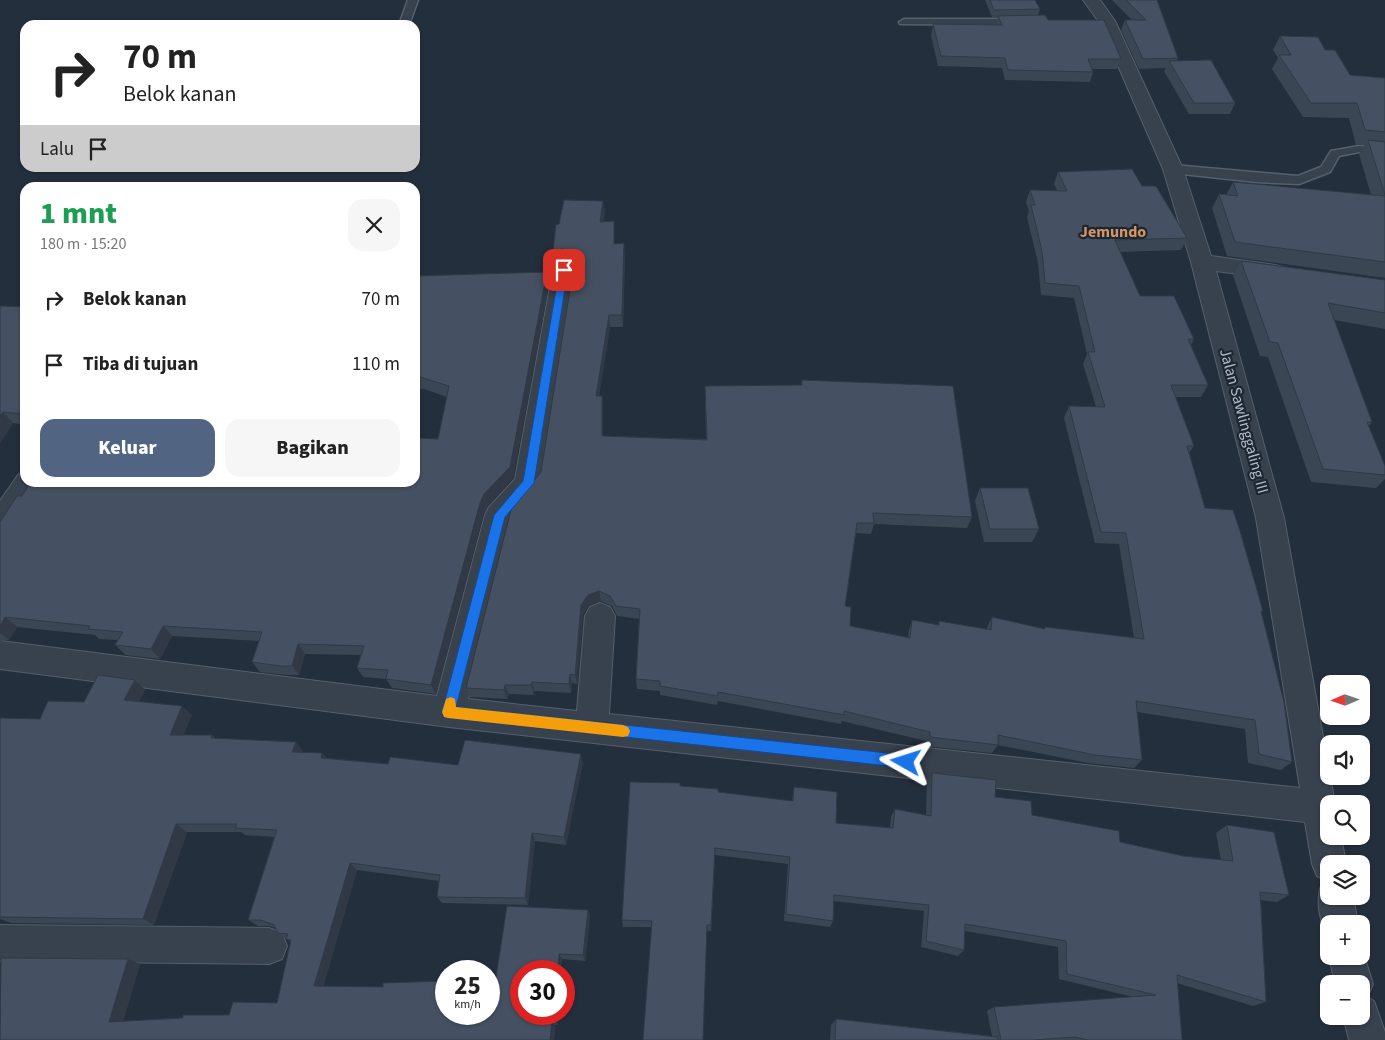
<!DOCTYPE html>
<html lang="id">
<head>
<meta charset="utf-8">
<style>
	body { margin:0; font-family:"Source Sans 3",sans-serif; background:#f6f6f6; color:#222; height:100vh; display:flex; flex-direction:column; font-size:19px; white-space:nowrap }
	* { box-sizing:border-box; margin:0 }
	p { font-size:16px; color:#767676 }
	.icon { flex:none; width:28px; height:28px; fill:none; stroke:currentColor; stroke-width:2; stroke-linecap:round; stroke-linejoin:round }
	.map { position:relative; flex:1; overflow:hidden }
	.sheet { position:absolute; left:20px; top:182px; width:400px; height:305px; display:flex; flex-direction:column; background:#fff; border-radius:15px; box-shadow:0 1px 4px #0004 }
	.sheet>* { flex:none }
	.top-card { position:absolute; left:20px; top:20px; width:400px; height:152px; border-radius:15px; box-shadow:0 1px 4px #0004; background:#fff; color:#222; overflow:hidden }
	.needle { width:32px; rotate:268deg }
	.controls { position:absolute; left:1320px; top:675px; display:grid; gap:10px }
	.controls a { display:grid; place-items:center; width:50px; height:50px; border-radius:10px; background:#fff; box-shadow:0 1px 4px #0004; font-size:25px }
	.speed { position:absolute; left:435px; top:960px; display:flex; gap:10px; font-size:25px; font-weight:700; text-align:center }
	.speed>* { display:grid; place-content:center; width:65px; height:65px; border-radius:50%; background:#fff; box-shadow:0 1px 4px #0004; line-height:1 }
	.speed small { font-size:12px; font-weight:400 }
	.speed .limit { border:8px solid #d22; background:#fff; color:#111 }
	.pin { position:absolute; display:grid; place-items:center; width:42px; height:42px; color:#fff; margin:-21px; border-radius:10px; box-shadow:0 2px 8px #0006 }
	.me { position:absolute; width:55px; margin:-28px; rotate:276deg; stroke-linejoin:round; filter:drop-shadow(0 0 4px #0008) }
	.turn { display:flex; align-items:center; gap:18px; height:105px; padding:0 20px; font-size:22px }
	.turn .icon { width:65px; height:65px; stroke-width:2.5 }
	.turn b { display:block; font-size:35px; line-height:42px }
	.then { display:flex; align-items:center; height:48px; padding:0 20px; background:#0003; gap:10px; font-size:19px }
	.round { display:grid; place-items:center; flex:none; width:52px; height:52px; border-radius:15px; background:#f6f6f6 }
	.headline { display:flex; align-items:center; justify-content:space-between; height:85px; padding:0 20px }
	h1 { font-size:30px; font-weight:800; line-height:38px; color:#1e9e55 }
	.action { display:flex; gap:10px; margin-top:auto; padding:10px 20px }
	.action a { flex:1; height:58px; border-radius:15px; background:#516482; color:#fff; font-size:20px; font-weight:800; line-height:58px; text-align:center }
	.action a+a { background:#f6f6f6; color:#222 }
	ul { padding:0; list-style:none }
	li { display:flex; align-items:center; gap:15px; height:65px; padding:0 20px }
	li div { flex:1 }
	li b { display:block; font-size:19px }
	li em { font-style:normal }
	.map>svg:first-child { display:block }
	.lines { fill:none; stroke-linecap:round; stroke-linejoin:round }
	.service-casing { stroke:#565f6c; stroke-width:3 }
	.minor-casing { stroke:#565f6c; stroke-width:2 }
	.service { fill:#38414e; fill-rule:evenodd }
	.minor { fill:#38414e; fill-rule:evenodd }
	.wall { fill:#3b4654 }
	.shaded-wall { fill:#303945 }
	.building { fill:#455162; stroke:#303945 }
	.route { fill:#1a73e8; stroke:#114b97 }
	.slow { fill:#f59e0b }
	.labels { text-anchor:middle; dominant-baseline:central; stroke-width:4.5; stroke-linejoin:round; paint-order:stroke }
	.far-quarter-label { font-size:16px; font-weight:bold; fill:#d59563; stroke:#1d2633 }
	.street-label { font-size:16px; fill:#b4bcc9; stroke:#1d2633 }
</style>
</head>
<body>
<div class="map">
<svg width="1385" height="1040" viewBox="0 0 1385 1040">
	<rect width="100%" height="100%" fill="#242f3e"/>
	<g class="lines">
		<defs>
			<g id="service">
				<path d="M408,0H418L409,25H399Z"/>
				<path d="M904,19H1020L1025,22L1020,25L900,24L899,22Z"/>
				<path d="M1359,146L1385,149V155L1359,152L1339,156L1330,172L1299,184L1256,182L1173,173L1167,169L1173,165L1298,176L1321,167L1331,151Z"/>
			</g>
			<g id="minor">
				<path d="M1083,0H1100L1115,21L1183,169L1211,256L1275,265L1283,267L1286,272L1283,277L1275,279L1216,271L1284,518L1335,804H1329V836H1341L1346,864H1329V896H1353L1358,924H1329L1327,937C1320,919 1315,901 1322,883L1328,881L1317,876L1312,864L1305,822L449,727L0,669V641L437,696L485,515L489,507L515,479L553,270L556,265L564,263L572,265L575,270L541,483L512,520L468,699L577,711L585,616L590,607L600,603L610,607L615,616L609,714L1300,788L1256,518L1191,262L1163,169L1099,22Z"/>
				<path d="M25,472V482H40L10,532L0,535V501L18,475Z"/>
				<path d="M0,925L269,928L282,933L287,946L282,959L269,964L0,961Z"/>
				<path d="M1361,946L1373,984L1367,997L1374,1001L1385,1032V1040H1349L1343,1016H1361V984H1335L1329,956H1361Z"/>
			</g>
		</defs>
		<use href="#service" class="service-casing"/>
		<use href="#minor" class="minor-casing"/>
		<use href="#service" class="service"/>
		<use href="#minor" class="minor"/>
	</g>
	<g class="wall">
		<path d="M985,0H1035L1040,9L1038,15L1121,59L1117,69H1092L1093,72L1090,82L1005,80L1002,68L938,66L931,35L933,24L996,25L998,17H992Z"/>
		<path d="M1112,0H1157L1178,58L1177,60L1235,103L1230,114H1189L1164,71L1166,68L1139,69L1121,30L1125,20H1132Z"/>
		<path d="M1280,36L1325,50L1350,75L1385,78V278L1227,256L1212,208L1219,194L1226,195L1233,182L1371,195L1359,154L1365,145H1356L1349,118L1303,117L1272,69L1278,58L1273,50Z"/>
		<path d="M1058,172L1142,186L1187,238L1181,250L1120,252L1140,296L1194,339L1191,345L1208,385L1201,397H1175L1194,446L1189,453L1205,508L1263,611L1261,613L1292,762L1281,770L1248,763L1245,729L1137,712L1142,760L1134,768L1088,763L998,745L992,753L925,746L926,741L842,721L841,724L718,701L717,705L660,695V691L637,689L636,679L639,619L617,616L612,606L601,601L589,605L583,615L577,684L572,683L571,693L534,691V695L509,694L507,699L470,697L466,688L541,472L574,266L572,263L564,261L555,264L559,224L603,201L605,213L603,222L615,244L625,255L623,327H610L599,396H602L603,407V436L706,439L705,386L801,385L802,380L972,517L967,528L874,524L871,534L856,533L845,606L850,626L908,637L909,630L912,620L938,625L939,621L987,629V627L992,617L1044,629L1045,627L1134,638L1119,544L1095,543L1064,418L1069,406L1096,407L1083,364L1087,354L1074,298L1041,295L1038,263L1027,217L1029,211L1026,202L1030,190H1057L1054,184Z"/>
		<path d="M1241,261L1385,280V329L1334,320L1372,422L1369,426L1385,466V479L1376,488L1311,482L1268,357L1260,356L1233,275Z"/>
		<path d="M547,272L549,284L513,478L488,506L483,515L436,694L392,688L386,679L363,677L357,668L361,655L305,654L299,675H287L260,672L252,662L259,641L172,636L160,659L126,655L115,645L118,640L99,639L95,635L17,627L9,640L0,641V522L22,496L415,482L438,439L447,397L424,389H415V276Z"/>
		<path d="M0,306L25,307V425L13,423L0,443Z"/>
		<path d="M980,488L1039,529L1032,542H984L975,501Z"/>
		<path d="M135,680L145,690L139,701L192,715L183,735H212L215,738L303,751V753H322L327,758L388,764L458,765L583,762L566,845L535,841L528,905L442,903L437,897L439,881L357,870L323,987H383L493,979L588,910L590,916L585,961L562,959L521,1014H558V1025H555L554,1040H0L140,964L123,1021L229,1015L277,1003L291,942L278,933L275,928L270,926H258L248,920L274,837L245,835L241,832H187L154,925L11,923L0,919V718L40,719L84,702Z"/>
		<path d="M932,773L995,797L1032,815L1120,842L1183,856L1221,860L1216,833L1227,825L1289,895L1277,902L1261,900L1266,1002L1253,1006L1177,983L1182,1040H830L831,1025L836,1019L992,1036L987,1011L994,1007L1133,997L1059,979L1058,947L965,931L964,950L958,956L921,947L924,911L833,901V921L830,927L784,921L788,864L715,855L711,931L652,927H623L622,920L680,786L718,792L792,801L794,787L836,823L890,828L891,817L895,809L926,815L927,782Z"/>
	</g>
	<g class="shaded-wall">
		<path d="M603,201L605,213L601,234L600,222Z"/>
		<path d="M415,242L418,251L415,257Z"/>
		<path d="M624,243L625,255L623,327L622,315Z"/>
		<path d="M562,249L564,261L555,264L553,252Z"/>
		<path d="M547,272L549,284L513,478L488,506L483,515L436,694L431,685L480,503Z"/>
		<path d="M609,315L610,327L597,407L596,396Z"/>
		<path d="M602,396L603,407V448L602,436Z"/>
		<path d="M3,412L13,423L0,443V416Z"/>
		<path d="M599,591L601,601L589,605L583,615L577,684L575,675L581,605L588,595Z"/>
		<path d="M5,617L17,627L9,640L0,633V626Z"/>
		<path d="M163,626L172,636L160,659L151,649Z"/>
		<path d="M298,644L305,654L299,675L292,666Z"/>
		<path d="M570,674L572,683L571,693L569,684Z"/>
		<path d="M135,680L145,690L135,709L124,700Z"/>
		<path d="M532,682L534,691V695L531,685Z"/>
		<path d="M505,685L509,694L507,699L504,690Z"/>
		<path d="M182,706L192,715L180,744L170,735Z"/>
		<path d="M296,742L303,751L300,761L292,752Z"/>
		<path d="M322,753L329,762L321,758Z"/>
		<path d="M581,754L583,762L566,845L564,837Z"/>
		<path d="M176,824L187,832L154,925L143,919Z"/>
		<path d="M532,833L535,841L528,905L525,898Z"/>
		<path d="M350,863L357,870L322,991L314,986Z"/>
		<path d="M588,910L590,916L585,961L583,955Z"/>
		<path d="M559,954L562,959L561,971H558Z"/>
		<path d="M128,959L140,964L122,1026L109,1022Z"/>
		<path d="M555,1014H558V1025L555,1021Z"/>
		<path d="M552,1021L555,1025L554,1040H550Z"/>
	</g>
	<g class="building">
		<path d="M990,0H1035L1040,9L994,10Z"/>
		<path d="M1126,0H1157L1178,58L1143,59L1125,20H1146Z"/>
		<path d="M1045,15L1048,20H1104L1121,59H1088L1093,72L1008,70L1005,58L941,56L933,24L1002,25L998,16Z"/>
		<path d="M1280,36L1318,37L1325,50H1335L1350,75L1385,78V132L1365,130L1357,103H1311L1279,55H1291Z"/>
		<path d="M1211,60L1235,103H1194L1169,61Z"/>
		<path d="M1368,140L1385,142V195Z"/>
		<path d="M1132,169L1142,186H1156L1187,238L1115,240L1140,296H1174L1194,339H1188L1208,385H1171L1194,446H1187L1205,508L1233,510L1240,531L1263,611H1261L1284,702L1292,762L1259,754L1255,720L1136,701L1142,760L1095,755L998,735V745L930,737V732L844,711V715L718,692V696L660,686V681L636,679L640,609L616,606L610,596L599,591L588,595L581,605L575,675L570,674L569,684L532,682L531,685H505L504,690L466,688L511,510L541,472L575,258L571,251L562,249L553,252L556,225L559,224L564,200L603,201L600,222L614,221V244L624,243L622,315H609L596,396H602V436L707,440L705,386L802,385V380L953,386L972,517L873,513L874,523H857L845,606L851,607L850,626L910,638L912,620L939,625V621L991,630L992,617L1045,629V627L1144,639L1126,533L1101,532L1069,406L1105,407L1088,352H1095L1079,286L1045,283L1042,251L1031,205H1035L1030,190L1067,191L1058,172Z"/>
		<path d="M1233,182L1385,196V262L1235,242L1219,194L1238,196Z"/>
		<path d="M1241,261L1385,280V313L1328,303L1372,422H1367L1385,466V475L1323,469L1278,343L1270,342Z"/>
		<path d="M547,272L510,467L484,494L480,503L431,685L386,679L388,670L357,668L364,646L298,644L292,666H280L252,662L262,632L163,626L151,649L115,645L123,632L88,629L90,626L5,617L0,626V522L17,496H22L31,482H415V438L438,439L449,386L420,377H415V276Z"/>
		<path d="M0,306L25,307V414L3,412L0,416Z"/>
		<path d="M980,488H1028L1039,529H990Z"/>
		<path d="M98,675L135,680L124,700L182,706L170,735H212L211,738L296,742L292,752L322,753L321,758L388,764L390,757L458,765L465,740L581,754L564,837L532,833L525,898L437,897L440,875L350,863L314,986L383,987V983L446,981V1014H489V979H493L496,977L507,906L588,910L583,955L559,954L558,971H521V1014H555V1021H552L550,1040H0L1,958L128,959L109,1022L183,1018V1015H229L233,1002L277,1003L291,940L286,939L288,934L278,933L274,925L261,920H248L277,830L235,828L237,824H176L143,919L0,917V718L40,719L48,701L84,702Z"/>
		<path d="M932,773L996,780L995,797L1031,801L1032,815L1119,831L1120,842L1183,856L1233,861L1227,825L1274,832L1289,895L1260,892L1266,1002L1177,975L1182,1040H1088L1075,1037L1034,1040H1001L994,1007L1156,995L1067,974L1066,941L965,924L964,950L926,941L929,905L834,895L833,921L786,914L790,857L715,848L711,925H707L703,1040H643L652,921L622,920L630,782L680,783V786L718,789V792L793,801L794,787L837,792L836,823L893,828L895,809L931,816Z"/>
		<path d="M836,1019L997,1037L998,1040H835Z"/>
	</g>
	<path class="route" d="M560,267L568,270L534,483L505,517L456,707L906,755L911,757L913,762L911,766L906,768L444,717L442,712L494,515L523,481Z"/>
	<path class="slow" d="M451,697L455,699L456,707L623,725L628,727L630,731L628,736L623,737L448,718L444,717L442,712L446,699Z"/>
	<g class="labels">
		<g class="far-quarter-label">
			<text x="1113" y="232">Jemundo</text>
		</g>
		<g class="street-label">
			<text transform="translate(1244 421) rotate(75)">Jalan Sawlinggaling III</text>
		</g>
	</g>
</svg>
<div class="controls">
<a><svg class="needle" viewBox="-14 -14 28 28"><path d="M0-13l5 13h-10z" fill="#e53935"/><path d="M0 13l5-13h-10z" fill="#767676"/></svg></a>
<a><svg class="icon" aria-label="sound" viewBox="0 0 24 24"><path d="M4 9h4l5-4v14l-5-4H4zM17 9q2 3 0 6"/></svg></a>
<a><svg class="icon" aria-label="search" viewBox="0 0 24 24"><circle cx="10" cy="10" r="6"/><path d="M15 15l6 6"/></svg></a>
<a><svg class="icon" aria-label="layers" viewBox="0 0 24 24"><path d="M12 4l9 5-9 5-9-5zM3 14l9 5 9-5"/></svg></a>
<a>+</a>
<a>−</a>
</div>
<div class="speed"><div>25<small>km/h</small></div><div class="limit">30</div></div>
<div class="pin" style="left:564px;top:270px;background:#d93025"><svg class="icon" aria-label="arrive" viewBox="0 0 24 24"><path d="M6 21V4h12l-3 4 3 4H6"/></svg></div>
<svg class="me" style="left:906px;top:762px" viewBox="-20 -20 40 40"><path d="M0-17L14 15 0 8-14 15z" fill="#1a73e8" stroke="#fff" stroke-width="4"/></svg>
<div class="top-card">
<div class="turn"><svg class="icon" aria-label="right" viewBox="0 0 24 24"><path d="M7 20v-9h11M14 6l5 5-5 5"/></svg><div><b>70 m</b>Belok kanan</div></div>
<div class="then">Lalu<svg class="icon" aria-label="arrive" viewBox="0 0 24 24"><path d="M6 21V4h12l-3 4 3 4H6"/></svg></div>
</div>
<section class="sheet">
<div class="headline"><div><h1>1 mnt</h1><p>180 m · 15:20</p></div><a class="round"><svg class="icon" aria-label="close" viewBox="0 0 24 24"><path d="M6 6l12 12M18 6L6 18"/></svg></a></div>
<ul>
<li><svg class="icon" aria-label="right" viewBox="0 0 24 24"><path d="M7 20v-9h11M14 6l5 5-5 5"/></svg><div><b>Belok kanan</b></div><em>70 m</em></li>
<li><svg class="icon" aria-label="arrive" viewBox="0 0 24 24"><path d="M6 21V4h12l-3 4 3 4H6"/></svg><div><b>Tiba di tujuan</b></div><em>110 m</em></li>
</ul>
<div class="action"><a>Keluar</a><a>Bagikan</a></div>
</section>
</div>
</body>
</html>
